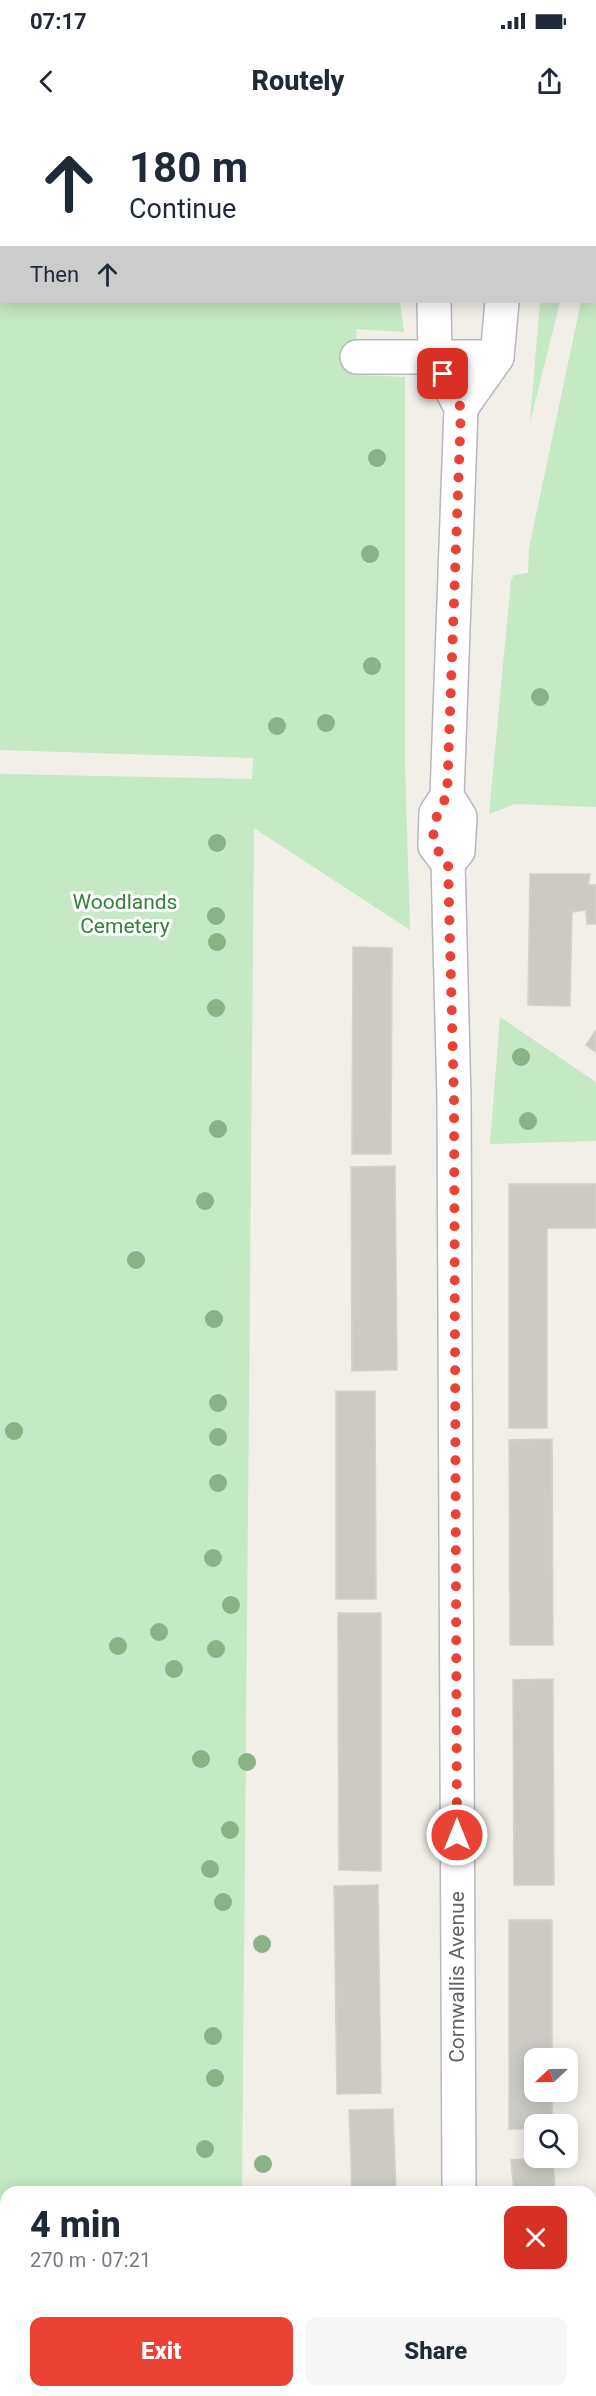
<!DOCTYPE html>
<html lang="en">
<head>
<meta charset="utf-8">
<style>
	body { margin:0; font-family:Roboto,sans-serif; background:#f6f6f7; color:#1f2937; height:100vh; display:flex; flex-direction:column; font-size:22px; white-space:nowrap }
	* { box-sizing:border-box; margin:0 }
	p { font-size:20px; color:#747a83 }
	.icon { flex:none; width:33px; height:33px; fill:none; stroke:currentColor; stroke-width:2; stroke-linecap:round; stroke-linejoin:round }
	.map { position:relative; flex:1; overflow:hidden }
	.side { position:absolute; left:0px; top:2066px; width:597px; height:212px; display:flex; flex-direction:column; background:#fff; border-radius:18px 18px 0 0; box-shadow:0 3px 15px #0003 }
	.side>* { flex:none }
	.guide { position:absolute; left:0px; top:0px; width:597px; height:183px; box-shadow:0 3px 15px #0003; background:#fff; color:#1f2937; overflow:hidden }
	.needle { width:39px; rotate:248deg }
	.fabs { position:absolute; left:524px; top:1928px; display:grid; gap:12px }
	.fabs a { display:grid; place-items:center; width:54px; height:54px; border-radius:12px; background:#fff; box-shadow:0 3px 15px #0003; font-size:30px }
	.pin { position:absolute; display:grid; place-items:center; width:51px; height:51px; color:#fff; margin:-26px; border-radius:12px; box-shadow:0 3px 9px #0006 }
	.me { position:absolute; width:66px; margin:-33px; rotate:0deg; stroke-linejoin:round; filter:drop-shadow(0 0 4px #0008) }
	.turn { display:flex; align-items:center; gap:21px; height:126px; padding:0 30px; font-size:27px }
	.turn .icon { width:78px; height:78px; stroke-width:2.5 }
	.turn b { display:block; font-size:42px; line-height:51px }
	.then { display:flex; align-items:center; height:57px; padding:0 30px; background:#0003; gap:12px; font-size:22px }
	.round { display:grid; place-items:center; flex:none; width:63px; height:63px; border-radius:12px; background:#f6f6f7 }
	.head { display:flex; align-items:center; justify-content:space-between; height:102px; padding:0 30px }
	h1 { font-size:36px; font-weight:800; line-height:45px }
	.action { display:flex; gap:12px; margin-top:auto; padding:12px 30px }
	.action a { flex:1; height:69px; border-radius:12px; background:#ea4335; color:#fff; font-size:24px; font-weight:800; line-height:69px; text-align:center }
	.action a+a { background:#f6f6f7; color:#1f2937 }
	.status { display:flex; justify-content:space-between; align-items:center; height:42px; padding:0 30px; background:#fff; direction:ltr }
	.status svg { height:16px; fill:currentColor }
	header { display:flex; justify-content:space-between; align-items:center; height:78px; padding:0 30px; background:#fff; font-size:27px; font-weight:800 }
	.map>svg:first-child { display:block }
	.green { fill:#c5e8c5 }
	.building { fill:#cccac5; stroke:#d6d1c6; stroke-width:1.5 }
	.lines { fill:none; stroke-linecap:round; stroke-linejoin:round }
	.minor-casing { stroke:#b5b8bc; stroke-width:36 }
	.minor { stroke:#fff; stroke-width:33 }
	.tree { fill:#89b387 }
	.route { stroke:#ea4335; stroke-width:10; stroke-dasharray:0 18 }
	.labels { text-anchor:middle; dominant-baseline:central; stroke-width:6; stroke-linejoin:round; paint-order:stroke }
	.park-label { font-size:21px; fill:#348238; stroke:#fff }
	.street-label { font-size:21px; fill:#5f6368; stroke:#fff }
</style>
</head>
<body>
<div class="status"><b>07:17</b><svg viewBox="0 0 49 12"><path d="M0 12V9h3v3zM5 12V6h3v6zM10 12V3h3v9zM15 12V0h3v12zM26 1h20v11H26zM47 4h2v5h-2z"/></svg></div>
<header><svg class="icon" aria-label="back" viewBox="0 0 24 24"><path d="M15 5l-7 7 7 7"/></svg>Routely<svg class="icon" aria-label="share" viewBox="0 0 24 24"><path d="M12 15V3M7 8l5-5 5 5M5 13v7h14v-7"/></svg></header>
<div class="map">
<svg width="596" height="2276" viewBox="0 0 596 2276">
	<rect width="100%" height="100%" fill="#f1efe8"/>
	<g class="green">
		<path d="M0,0H370L2,2V182H400L404,212L356,209L359,255L405,257V643L410,810L254,708L242,2071L6,2072V2271H240V2276H0V654L252,659L253,638L0,630Z"/>
		<path d="M596,116V687L515,684L489,694L511,460L514,455L528,453L529,428L581,182H596Z"/>
		<path d="M540,182H560L530,302Z"/>
		<path d="M500,897L596,962V1021L490,1024Z"/>
	</g>
	<g class="building">
		<path d="M530,754H590L588,765H596V804H587L586,790L572,792L570,886L528,885Z"/>
		<path d="M353,827L392,828L391,1034H352Z"/>
		<path d="M596,910V932L586,925Z"/>
		<path d="M395,1046L397,1250L352,1251L351,1047Z"/>
		<path d="M509,1064H596V1108H547V1308H509Z"/>
		<path d="M336,1271H375L376,1479H336Z"/>
		<path d="M552,1319L553,1525H510L509,1320Z"/>
		<path d="M338,1493H381V1751L339,1750Z"/>
		<path d="M553,1559L554,1765H514L513,1560Z"/>
		<path d="M378,1765L381,1973L337,1974L334,1766Z"/>
		<path d="M509,1800H552V1938H534V1971H552V2004H534V2009H509Z"/>
		<path d="M393,1989L396,2072H352L349,1990Z"/>
		<path d="M553,2037L555,2072H514L511,2040Z"/>
		<path d="M369,2271H415L416,2276H370Z"/>
		<path d="M558,2271H573L575,2276H542Z"/>
	</g>
	<g class="lines">
		<defs>
			<g id="minor">
				<path d="M432,0V2"/>
				<path d="M514,2V0"/>
				<path d="M434,182L435,237L461,288L447,676"/>
				<path d="M357,237H497"/>
				<path d="M461,288L497,237L502,182"/>
				<path d="M447,676L460,697L458,731L448,743"/>
				<path d="M447,676L436,693L435,726L448,743"/>
				<path d="M448,743L454,979L459,2072"/>
				<path d="M482,2271L483,2276"/>
			</g>
		</defs>
		<use href="#minor" class="minor-casing"/>
		<use href="#minor" class="minor"/>
	</g>
	<g class="tree">
		<circle cx="377" cy="338" r="9"/>
		<circle cx="370" cy="434" r="9"/>
		<circle cx="372" cy="546" r="9"/>
		<circle cx="540" cy="577" r="9"/>
		<circle cx="326" cy="603" r="9"/>
		<circle cx="277" cy="606" r="9"/>
		<circle cx="217" cy="723" r="9"/>
		<circle cx="216" cy="796" r="9"/>
		<circle cx="217" cy="822" r="9"/>
		<circle cx="216" cy="888" r="9"/>
		<circle cx="521" cy="937" r="9"/>
		<circle cx="528" cy="1001" r="9"/>
		<circle cx="218" cy="1009" r="9"/>
		<circle cx="205" cy="1081" r="9"/>
		<circle cx="136" cy="1140" r="9"/>
		<circle cx="214" cy="1199" r="9"/>
		<circle cx="218" cy="1283" r="9"/>
		<circle cx="14" cy="1311" r="9"/>
		<circle cx="218" cy="1317" r="9"/>
		<circle cx="218" cy="1363" r="9"/>
		<circle cx="213" cy="1438" r="9"/>
		<circle cx="231" cy="1485" r="9"/>
		<circle cx="159" cy="1512" r="9"/>
		<circle cx="118" cy="1526" r="9"/>
		<circle cx="216" cy="1529" r="9"/>
		<circle cx="174" cy="1549" r="9"/>
		<circle cx="201" cy="1639" r="9"/>
		<circle cx="247" cy="1642" r="9"/>
		<circle cx="230" cy="1710" r="9"/>
		<circle cx="210" cy="1749" r="9"/>
		<circle cx="223" cy="1782" r="9"/>
		<circle cx="262" cy="1824" r="9"/>
		<circle cx="213" cy="1916" r="9"/>
		<circle cx="215" cy="1958" r="9"/>
		<circle cx="205" cy="2029" r="9"/>
		<circle cx="263" cy="2044" r="9"/>
	</g>
	<g class="lines">
		<path class="route" d="M443,254L461,288L447,676C438,690 429,711 436,727C439,733 444,739 448,744L454,979L457,1715"/>
	</g>
	<g class="labels">
		<g class="park-label">
			<text x="125" y="782">Woodlands<tspan x="125" dy="24">Cemetery</tspan></text>
		</g>
		<g class="street-label">
			<text transform="translate(457 1857) rotate(-90)">Cornwallis Avenue</text>
		</g>
	</g>
</svg>
<div class="fabs">
<a><svg class="needle" viewBox="-14 -14 28 28"><path d="M0-13l5 13h-10z" fill="#e53935"/><path d="M0 13l5-13h-10z" fill="#747a83"/></svg></a>
<a><svg class="icon" aria-label="search" viewBox="0 0 24 24"><circle cx="10" cy="10" r="6"/><path d="M15 15l6 6"/></svg></a>
</div>
<div class="pin" style="left:443px;top:254px;background:#d93025"><svg class="icon" aria-label="arrive" viewBox="0 0 24 24"><path d="M6 21V4h12l-3 4 3 4H6"/></svg></div>
<svg class="me" style="left:457px;top:1715px" viewBox="-20 -20 40 40"><circle r="17" fill="#ea4335" stroke="#fff" stroke-width="3"/><path d="M0-11L8 9 0 5-8 9z" fill="#fff"/></svg>
<div class="guide">
<div class="turn"><svg class="icon" aria-label="ahead" viewBox="0 0 24 24"><path d="M12 20V5M6 11l6-6 6 6"/></svg><div><b>180 m</b>Continue</div></div>
<div class="then">Then<svg class="icon" aria-label="ahead" viewBox="0 0 24 24"><path d="M12 20V5M6 11l6-6 6 6"/></svg></div>
</div>
<section class="side">
<div class="head"><div><h1>4 min</h1><p>270 m · 07:21</p></div><a class="round" style="background:#d93025;color:#fff"><svg class="icon" aria-label="close" viewBox="0 0 24 24"><path d="M6 6l12 12M18 6L6 18"/></svg></a></div>
<div class="action"><a>Exit</a><a>Share</a></div>
</section>
</div>
</body>
</html>
